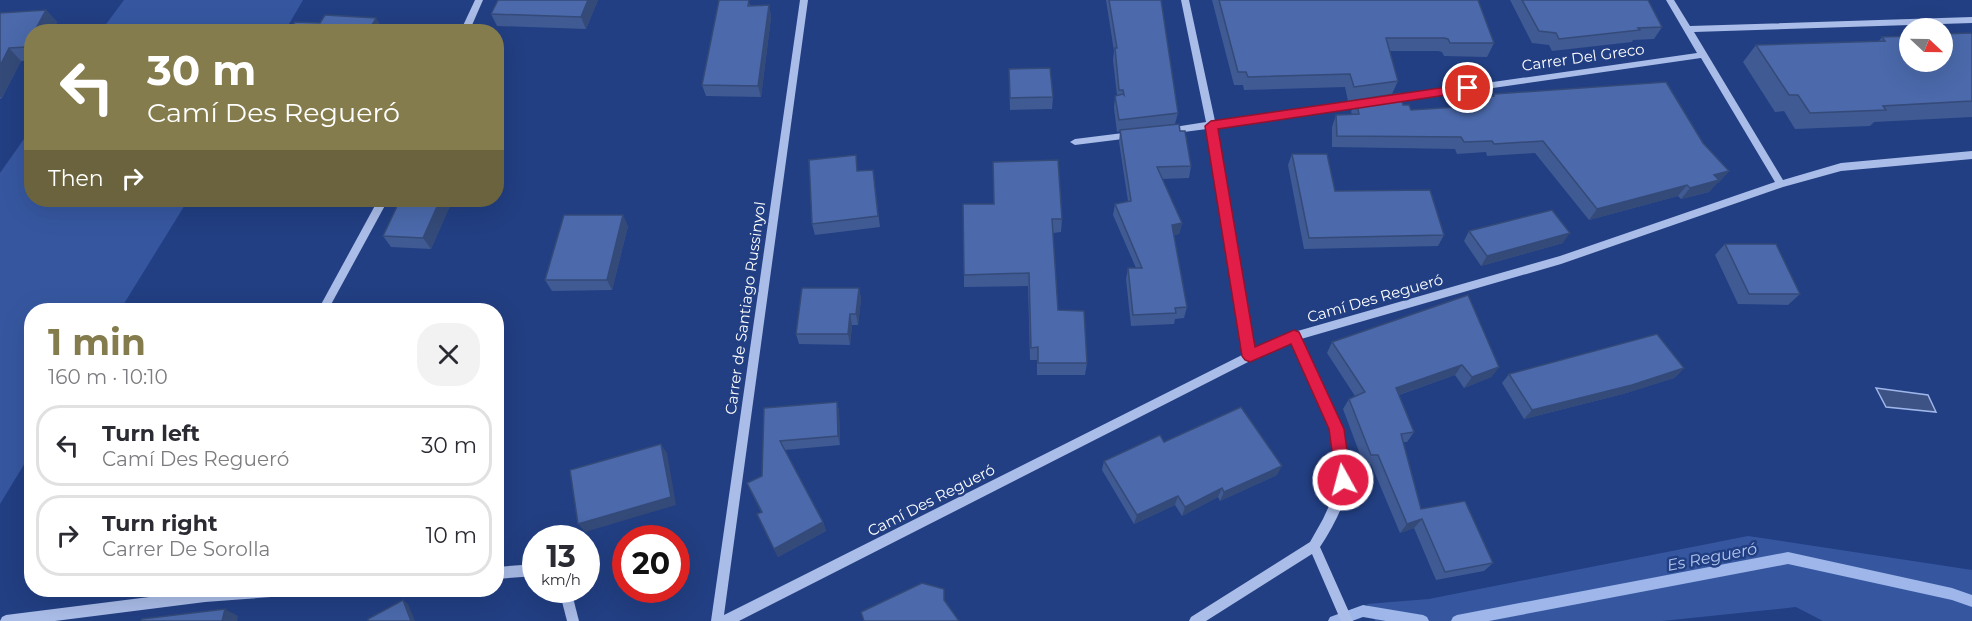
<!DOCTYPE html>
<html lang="en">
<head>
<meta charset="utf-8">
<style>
	body { margin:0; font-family:Montserrat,sans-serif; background:#f2f2f3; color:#2b2b33; height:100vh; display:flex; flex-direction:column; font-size:22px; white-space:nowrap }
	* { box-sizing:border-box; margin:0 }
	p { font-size:20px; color:#7c7c81 }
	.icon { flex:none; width:33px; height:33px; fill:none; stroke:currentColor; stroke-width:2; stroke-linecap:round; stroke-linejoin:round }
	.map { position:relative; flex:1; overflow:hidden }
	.details { position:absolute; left:24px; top:303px; width:480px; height:294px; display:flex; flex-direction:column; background:#fff; border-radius:24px; box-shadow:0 6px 24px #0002 }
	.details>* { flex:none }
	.hud { position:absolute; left:24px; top:24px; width:480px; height:183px; border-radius:24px; box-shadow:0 6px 24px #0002; background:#857c4d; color:#fff; overflow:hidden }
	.needle { width:39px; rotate:112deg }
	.controls { position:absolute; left:1899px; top:18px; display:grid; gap:12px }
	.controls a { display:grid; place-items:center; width:54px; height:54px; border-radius:50%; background:#fff; box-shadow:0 6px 24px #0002; font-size:30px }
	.speed { position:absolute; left:522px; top:525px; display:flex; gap:12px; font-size:30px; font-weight:700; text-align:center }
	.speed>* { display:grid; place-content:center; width:78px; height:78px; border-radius:50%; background:#fff; box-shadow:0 6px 24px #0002; line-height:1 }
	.speed small { font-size:15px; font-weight:400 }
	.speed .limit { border:9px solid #d22; background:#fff; color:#111 }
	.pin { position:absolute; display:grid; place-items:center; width:51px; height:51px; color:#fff; margin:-26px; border:3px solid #fff; border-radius:50%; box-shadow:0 2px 6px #0007 }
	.me { position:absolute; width:66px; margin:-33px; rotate:353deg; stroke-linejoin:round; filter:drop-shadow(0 0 4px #0008) }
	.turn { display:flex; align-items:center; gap:21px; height:126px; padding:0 24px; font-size:27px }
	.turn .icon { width:78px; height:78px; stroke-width:2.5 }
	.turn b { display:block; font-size:42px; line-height:51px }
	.then { display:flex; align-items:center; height:57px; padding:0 24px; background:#0003; gap:12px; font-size:22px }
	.round { display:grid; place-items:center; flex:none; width:63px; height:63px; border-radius:24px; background:#f2f2f3 }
	.headline { display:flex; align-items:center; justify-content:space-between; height:102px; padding:0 24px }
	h1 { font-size:36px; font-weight:700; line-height:45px; color:#857c4d }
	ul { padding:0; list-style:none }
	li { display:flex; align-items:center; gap:18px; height:81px; margin:0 12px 9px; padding:0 12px; border:3px solid #e1e1e2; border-radius:24px }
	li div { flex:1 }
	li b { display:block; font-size:22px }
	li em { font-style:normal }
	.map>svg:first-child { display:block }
	.green { fill:#3657a0 }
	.water { fill:#3d5285; stroke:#9eb6e9; stroke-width:1.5 }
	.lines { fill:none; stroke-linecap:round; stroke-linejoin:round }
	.stream { fill:#9eb6e9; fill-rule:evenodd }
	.minor { fill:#aabde8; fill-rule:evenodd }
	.wall { fill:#405a93 }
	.shaded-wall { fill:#344a78 }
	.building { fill:#4b69ab; stroke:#344a78; stroke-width:1.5 }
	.route { fill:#e11d48; stroke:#92132f; stroke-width:1.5 }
	.labels { text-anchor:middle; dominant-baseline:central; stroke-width:5; stroke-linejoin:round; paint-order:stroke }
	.street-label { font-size:15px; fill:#fff; stroke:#223f83 }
	.water-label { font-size:16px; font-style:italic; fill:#b5c8f0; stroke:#223f83 }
</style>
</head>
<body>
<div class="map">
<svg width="1972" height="621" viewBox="0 0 1972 621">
	<rect width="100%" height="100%" fill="#223f83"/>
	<g class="green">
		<path d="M124,0H303L285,31H101Z"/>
		<path d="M31,129L32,200H188L120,310H32L31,453L0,504V173Z"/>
		<path d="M1748,536L1972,570V621H1823L1796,607L1662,621H1375L1367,604L1429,599Z"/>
	</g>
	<path class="water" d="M1876,388L1928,395L1936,412L1886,407Z"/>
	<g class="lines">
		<g class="stream">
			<path d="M1788,552L1952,588L1972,595V607L1952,600L1788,564L1489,621H1451L1453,617L1457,615Z"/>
			<path d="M1363,605L1423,615L1427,617L1429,621H1386L1363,617L1352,621H1328L1330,617Z"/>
		</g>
		<g class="minor">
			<path d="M475,0H483L469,32H460Z"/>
			<path d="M800,0H808L724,615L1244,354L1207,129L1168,134L1163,131L1168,128L1206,122L1181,0H1189L1215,121L1366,100L1371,103L1366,106L1216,128L1254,349L1294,332L1560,256L1775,182L1701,58L1388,103L1383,100L1388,97L1697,53L1666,0H1674L1690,26L1972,17V23L1694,32L1783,180L1841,163L1972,151V159L1841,171L1783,187L1561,264L1301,339C1320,379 1357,441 1348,488C1343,508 1332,529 1320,547L1353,621H1341L1312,554L1206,621H1189L1191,617L1310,542L1323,519L1334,495L1337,479L1333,441L1322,405L1292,342L1254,359L739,621H711Z"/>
			<path d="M1131,132L1136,135L1131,138L1075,145L1070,142L1075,139Z"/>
			<path d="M378,200H388L328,310H318Z"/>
			<path d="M536,564V576L496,579V567Z"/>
			<path d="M205,590H291L289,594L285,596L205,602L55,621H0L2,617L6,615Z"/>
			<path d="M559,590H571L579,621H567Z"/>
		</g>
	</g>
	<g class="wall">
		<path d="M598,0L586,29L497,26L491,14Z"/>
		<path d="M1106,0H1161L1178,113L1175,124L1180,131L1191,166L1189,178L1162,179L1182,223L1179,234L1174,235L1187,307L1184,318L1175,319L1174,324L1131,326L1126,279L1128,268H1136L1113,215L1115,204L1128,201L1119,142L1120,131L1117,132L1114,108L1115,96L1117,95L1113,60L1114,51Z"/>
		<path d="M1212,0H1478L1494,43L1487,57L1444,56L1442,52L1438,51H1390L1398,81L1392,94L1403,105L1411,110L1469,106L1470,104L1475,103L1478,97L1492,96L1494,94L1703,143L1729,171L1719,182L1717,183L1709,192L1681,199L1678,196L1589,220L1535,153L1487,156L1486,152L1457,154L1455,149L1332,147V127L1336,115L1352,114L1351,112L1356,100L1361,99L1348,101L1345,87L1244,90L1243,85H1234Z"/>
		<path d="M1510,0H1648L1662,27L1654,39L1633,40L1632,42L1552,51L1549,45L1532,43Z"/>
		<path d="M750,3V5H769L771,17L761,97L706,96L702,85Z"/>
		<path d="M46,10L57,22L52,32H32V60L21,61L2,98L0,99V13Z"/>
		<path d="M1972,34V117L1874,122L1870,126L1795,129L1784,111L1775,112L1743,62L1756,45L1879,41L1882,37Z"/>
		<path d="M1009,69L1053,97L1052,109L1010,110Z"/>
		<path d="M1292,154L1335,191L1444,235L1438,246L1304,249L1288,165Z"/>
		<path d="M993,162L1062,219L1061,232L1053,233L1058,310L1087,363L1085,375H1037V360H1030L1028,286L964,287V275L994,204Z"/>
		<path d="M873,170L880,227L815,235L812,224Z"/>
		<path d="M452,201L431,249L391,247L383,236Z"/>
		<path d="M628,226L612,290L552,291L545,280Z"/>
		<path d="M1469,231L1563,243L1481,266L1464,241Z"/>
		<path d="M1725,244L1800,294L1788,305L1738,304L1715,255Z"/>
		<path d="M859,288L861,299L858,325H852L850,345L799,344L796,334Z"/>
		<path d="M1332,342L1499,367L1491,377L1464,388L1455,375L1399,395L1414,432L1407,442H1403L1421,509L1493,563L1484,571L1436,580L1414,528L1400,533L1371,464L1364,465L1343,409L1349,399L1355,396L1327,353Z"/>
		<path d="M1684,368L1674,378L1623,394L1524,419L1502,383L1509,374Z"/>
		<path d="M837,402L839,412L840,445L785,450L823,522L826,531L778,557L761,523V512L747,483L762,476L764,408Z"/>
		<path d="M1164,442L1277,475L1220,501L1218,497L1182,516L1175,505L1134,524L1102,470L1104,461Z"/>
	</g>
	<g class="shaded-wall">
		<path d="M588,0H598L586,29L581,17Z"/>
		<path d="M769,5L771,17L761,97L758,86Z"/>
		<path d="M46,10L57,22L52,32H34Z"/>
		<path d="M376,18L383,29L382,32H368Z"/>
		<path d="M32,37V53L26,47Z"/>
		<path d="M9,48L21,61L2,98L0,97V66Z"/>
		<path d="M1729,171L1719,182L1717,183L1709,192L1681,199L1690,188L1714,175Z"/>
		<path d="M1687,185L1678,196L1589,220L1597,209Z"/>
		<path d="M440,200H451L452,201L431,249L423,238Z"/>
		<path d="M623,215L628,226L612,290L607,280Z"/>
		<path d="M1182,223L1179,234L1170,236L1172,225Z"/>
		<path d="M1570,233L1563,243L1481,266L1487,256Z"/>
		<path d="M859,288L861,299L858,325L856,314Z"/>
		<path d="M850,314L852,325L850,345L848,334Z"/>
		<path d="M1462,365L1455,375L1389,398L1396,388Z"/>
		<path d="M1499,367L1491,377L1464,388L1472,377Z"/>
		<path d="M1684,368L1674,378L1623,394L1524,419L1532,410Z"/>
		<path d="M837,402L839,412L840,445L838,436Z"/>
		<path d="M661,444L667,453L676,505L585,532L578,524Z"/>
		<path d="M1282,466L1277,475L1220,501L1224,492Z"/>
		<path d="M1222,488L1218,497L1182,516L1185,507Z"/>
		<path d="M1178,496L1175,505L1134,524L1137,515Z"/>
		<path d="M1422,519L1414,528L1400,533L1407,524Z"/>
		<path d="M823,522L826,531L778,557L774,549Z"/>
		<path d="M403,600L408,604L415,621H411Z"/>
		<path d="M225,609L238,616L237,621H222Z"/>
	</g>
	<g class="building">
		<path d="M498,0H588L581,17L491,14Z"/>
		<path d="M719,0H749L748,6L769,5L758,86L702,85Z"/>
		<path d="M1109,0H1161L1178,113L1119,120L1115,96L1123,94L1124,95L1123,90H1119L1115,48H1117Z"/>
		<path d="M1219,0H1478L1494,43H1450L1448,39L1444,38H1386L1398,81L1354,87L1350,74L1248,77L1246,72H1238Z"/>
		<path d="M1522,0H1648L1662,27L1638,28L1640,30L1559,39L1556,33L1539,31Z"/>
		<path d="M46,10L34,32H32V37L26,47L9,48L0,66V13Z"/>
		<path d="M325,15L376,18L368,32H288L295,22L320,23Z"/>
		<path d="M1971,33L1972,34V101L1883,106L1886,110L1810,113L1798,95H1789L1756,45L1885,41L1882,37L1910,36V62H1942V34Z"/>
		<path d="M1050,68L1053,97L1010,98L1009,69Z"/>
		<path d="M1666,82L1703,143L1729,171L1714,175L1719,180L1690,188L1687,185L1597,209L1543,141L1494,144L1492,141L1464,142L1461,137L1337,136L1336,115L1359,114L1356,100L1400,93L1403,105H1409L1411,110L1471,106L1470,104L1480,103L1478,97L1494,96V94Z"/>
		<path d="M1179,124L1180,131H1185L1191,166L1157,167L1182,223L1172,225L1187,307L1175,308L1176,313L1133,315L1128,268H1142L1115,204L1131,201L1120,130Z"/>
		<path d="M1292,154H1327L1335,191L1430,190L1444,235L1309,238Z"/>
		<path d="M856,155L857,171L873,170L878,216L812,224L809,160Z"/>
		<path d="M1058,160L1062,219H1052L1058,310L1084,311L1087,363H1038V347L1031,348L1029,273L964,275L963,204H994L993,162Z"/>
		<path d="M400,200H440L423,238L383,236Z"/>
		<path d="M1552,210L1570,233L1487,256L1469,231Z"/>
		<path d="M564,215H623L607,280H545Z"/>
		<path d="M1725,244H1776L1800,294H1749Z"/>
		<path d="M802,288H859L856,314H850L848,334H796Z"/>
		<path d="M1468,295L1499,367L1472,377L1462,365L1396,388L1414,432L1401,434L1421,509L1465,501L1493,563L1445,572L1422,519L1407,524L1378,455H1371L1349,399L1365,392L1332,342Z"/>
		<path d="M1657,334L1684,368L1632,385L1532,410L1509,374Z"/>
		<path d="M837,402L838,436L780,441L823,522L774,549L757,514L762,512L747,483L762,476L764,408Z"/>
		<path d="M1241,407L1282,466L1224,492L1222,488L1185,507L1178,496L1137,515L1104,461L1160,435L1164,442Z"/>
		<path d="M661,444L671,497L578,524L570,470Z"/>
		<path d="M922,583L944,589V600L959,621H864L861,612Z"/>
		<path d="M403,600L411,621H368V619Z"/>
		<path d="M225,609L222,621H141L142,619Z"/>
	</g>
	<path class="route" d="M1468,84L1474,88L1473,91L1218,129L1255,347L1294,330L1299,332L1344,429L1351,480L1349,485L1343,487L1338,485L1336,480L1329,429L1291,344L1250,362L1245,360L1242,356L1205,126L1211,121Z"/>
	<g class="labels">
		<g class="street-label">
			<text transform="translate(1583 57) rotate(-8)">Carrer Del Greco</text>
			<text transform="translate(1375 298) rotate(-16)">Camí Des Regueró</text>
			<text transform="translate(745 308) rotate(-82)">Carrer de Santiago Russinyol</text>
			<text transform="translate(931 500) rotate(-27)">Camí Des Regueró</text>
		</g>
		<g class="water-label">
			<text transform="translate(1712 557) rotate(-11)">Es Regueró</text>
		</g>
	</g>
</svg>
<div class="controls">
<a><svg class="needle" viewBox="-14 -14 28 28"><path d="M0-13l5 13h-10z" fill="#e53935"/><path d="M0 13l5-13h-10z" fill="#7c7c81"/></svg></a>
</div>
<div class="speed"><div>13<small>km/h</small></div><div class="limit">20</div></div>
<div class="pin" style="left:1468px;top:88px;background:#d93025"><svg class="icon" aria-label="arrive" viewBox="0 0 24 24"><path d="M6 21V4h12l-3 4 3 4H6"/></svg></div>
<svg class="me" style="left:1343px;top:480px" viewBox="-20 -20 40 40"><circle r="17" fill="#e11d48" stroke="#fff" stroke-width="3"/><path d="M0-11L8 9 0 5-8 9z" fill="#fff"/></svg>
<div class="hud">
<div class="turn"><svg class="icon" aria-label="left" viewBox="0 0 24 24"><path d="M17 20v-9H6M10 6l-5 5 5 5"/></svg><div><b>30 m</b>Camí Des Regueró</div></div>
<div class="then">Then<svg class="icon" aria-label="right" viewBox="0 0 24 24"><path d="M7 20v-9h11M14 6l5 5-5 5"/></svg></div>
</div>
<section class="details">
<div class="headline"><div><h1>1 min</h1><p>160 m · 10:10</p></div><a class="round"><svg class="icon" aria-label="close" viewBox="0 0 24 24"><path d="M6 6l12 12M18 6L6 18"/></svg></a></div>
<ul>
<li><svg class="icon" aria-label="left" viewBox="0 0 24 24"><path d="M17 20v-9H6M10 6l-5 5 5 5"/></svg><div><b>Turn left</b><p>Camí Des Regueró</p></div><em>30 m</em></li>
<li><svg class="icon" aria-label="right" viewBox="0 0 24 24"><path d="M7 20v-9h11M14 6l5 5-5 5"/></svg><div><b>Turn right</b><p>Carrer De Sorolla</p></div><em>10 m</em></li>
</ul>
</section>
</div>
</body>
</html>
